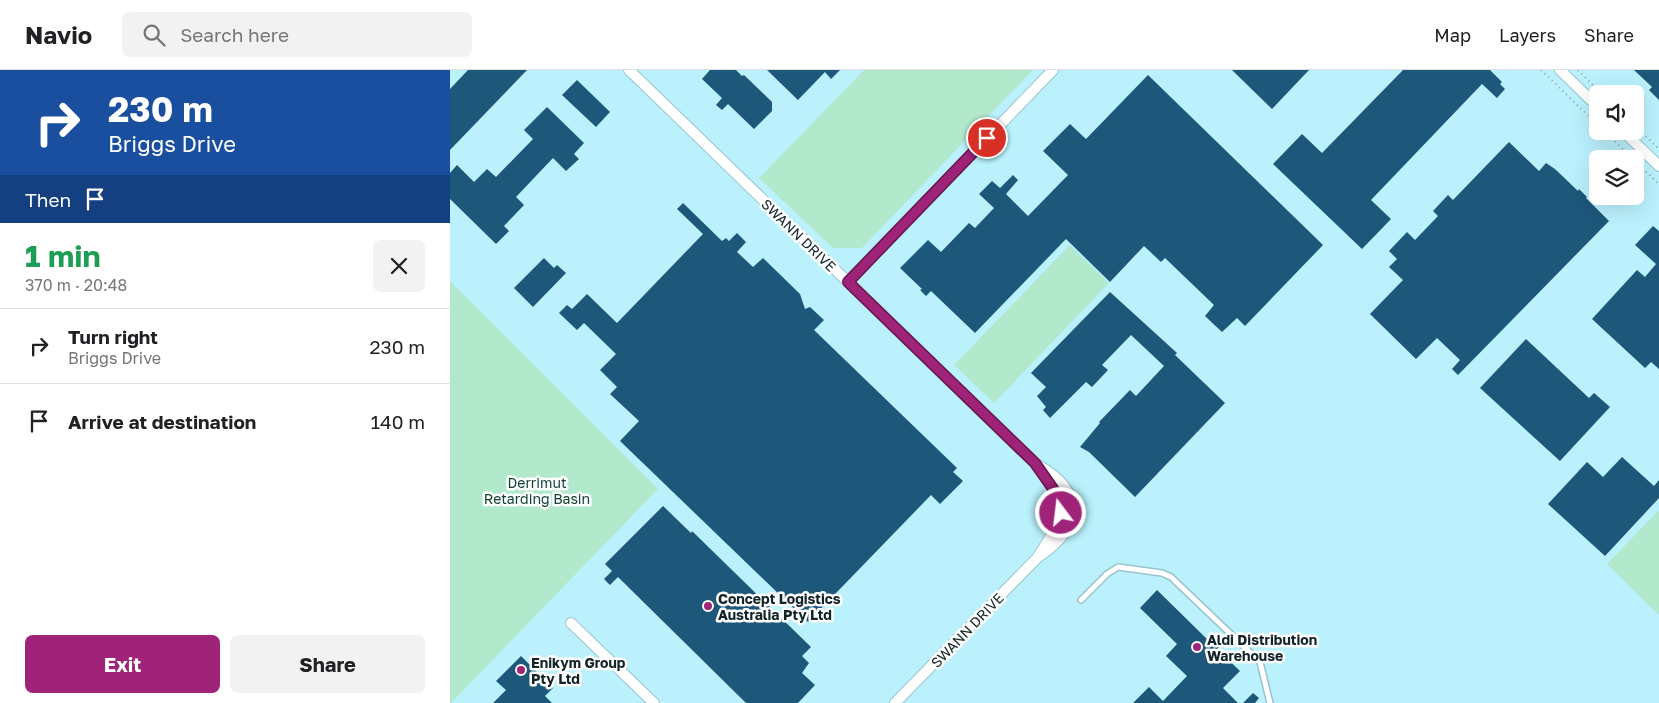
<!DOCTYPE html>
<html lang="en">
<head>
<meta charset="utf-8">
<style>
	body { margin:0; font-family:"Golos Text",sans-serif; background:#f2f2f2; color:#202124; height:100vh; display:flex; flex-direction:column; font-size:19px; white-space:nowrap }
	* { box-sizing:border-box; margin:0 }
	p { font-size:16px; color:#757577 }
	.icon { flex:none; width:28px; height:28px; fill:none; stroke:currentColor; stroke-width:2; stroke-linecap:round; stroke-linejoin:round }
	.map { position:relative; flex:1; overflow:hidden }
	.side { display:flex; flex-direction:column; background:#fff; width:450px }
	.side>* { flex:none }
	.guide { background:#1a4fa0; color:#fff; overflow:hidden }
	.buttons { position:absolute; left:1139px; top:15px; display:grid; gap:10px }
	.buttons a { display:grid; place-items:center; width:55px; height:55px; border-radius:8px; background:#fff; box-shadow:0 5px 20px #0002; font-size:25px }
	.pin { position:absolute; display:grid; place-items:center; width:42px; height:42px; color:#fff; margin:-21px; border:2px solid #fff; border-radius:50%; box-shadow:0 1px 5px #0007 }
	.me { position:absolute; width:55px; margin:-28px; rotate:345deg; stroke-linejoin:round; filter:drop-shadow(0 0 4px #0008) }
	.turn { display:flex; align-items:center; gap:18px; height:105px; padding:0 25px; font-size:22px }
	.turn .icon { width:65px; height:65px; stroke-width:2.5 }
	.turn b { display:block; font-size:35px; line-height:42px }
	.then { display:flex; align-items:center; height:48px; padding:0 25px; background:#0003; gap:10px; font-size:19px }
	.round { display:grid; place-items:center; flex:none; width:52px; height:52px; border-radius:8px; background:#f2f2f2 }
	.head { display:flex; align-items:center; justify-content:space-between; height:85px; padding:0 25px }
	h1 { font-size:30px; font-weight:700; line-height:38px; color:#1e9e55 }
	.button { display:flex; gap:10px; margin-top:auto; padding:10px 25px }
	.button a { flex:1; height:58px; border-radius:8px; background:#9e2379; color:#fff; font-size:20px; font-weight:700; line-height:58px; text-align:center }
	.button a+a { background:#f2f2f2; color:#202124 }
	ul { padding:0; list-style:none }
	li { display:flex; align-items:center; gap:15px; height:75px; padding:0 25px; border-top:1px solid #e0e0e0 }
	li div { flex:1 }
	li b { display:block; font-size:19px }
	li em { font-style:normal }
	header { display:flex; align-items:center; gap:30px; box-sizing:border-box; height:70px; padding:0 25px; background:#fff; border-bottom:1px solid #e0e0e0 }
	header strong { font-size:24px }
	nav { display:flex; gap:28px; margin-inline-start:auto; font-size:18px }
	.search { width:350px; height:45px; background:#f2f2f2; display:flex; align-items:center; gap:12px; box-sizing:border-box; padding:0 18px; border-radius:8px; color:#757577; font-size:19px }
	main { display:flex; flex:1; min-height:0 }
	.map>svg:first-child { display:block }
	.built { fill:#baf1fd; fill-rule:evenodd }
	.green { fill:#b2e9cc }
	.building { fill:#1d577a }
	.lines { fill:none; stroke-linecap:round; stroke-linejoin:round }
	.service-casing { stroke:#99c4ce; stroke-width:8 }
	.minor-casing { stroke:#99c4ce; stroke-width:12 }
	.path { stroke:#8ca2a7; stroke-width:2; stroke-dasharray:1 4; stroke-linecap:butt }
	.service { stroke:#fff; stroke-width:5 }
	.minor { stroke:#fff; stroke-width:10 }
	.route-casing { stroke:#67174f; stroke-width:12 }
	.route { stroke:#9e2379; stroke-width:9 }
	.poi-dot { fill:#9e2379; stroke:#fdfdfd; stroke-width:2 }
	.labels { text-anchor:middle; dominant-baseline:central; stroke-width:5; stroke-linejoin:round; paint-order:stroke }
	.street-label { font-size:14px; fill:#132428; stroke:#fdfdfd }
	.park-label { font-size:14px; fill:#10442e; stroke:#fdfdfd }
	.poi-label { font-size:14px; font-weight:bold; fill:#132428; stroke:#fdfdfd; text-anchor:start }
</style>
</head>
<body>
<header>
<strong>Navio</strong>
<div class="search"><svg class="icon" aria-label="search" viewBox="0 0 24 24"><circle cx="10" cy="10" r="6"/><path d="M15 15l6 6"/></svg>Search here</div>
<nav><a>Map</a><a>Layers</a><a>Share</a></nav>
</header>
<main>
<section class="side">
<div class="guide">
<div class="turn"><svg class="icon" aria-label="right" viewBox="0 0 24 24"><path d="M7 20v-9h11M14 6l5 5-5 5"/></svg><div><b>230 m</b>Briggs Drive</div></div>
<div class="then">Then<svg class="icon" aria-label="arrive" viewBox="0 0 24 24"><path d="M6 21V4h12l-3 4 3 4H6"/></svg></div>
</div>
<div class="head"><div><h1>1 min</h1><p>370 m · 20:48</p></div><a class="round"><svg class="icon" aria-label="close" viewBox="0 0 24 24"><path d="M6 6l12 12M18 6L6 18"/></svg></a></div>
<ul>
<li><svg class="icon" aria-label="right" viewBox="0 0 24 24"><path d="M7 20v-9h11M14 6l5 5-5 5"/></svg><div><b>Turn right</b><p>Briggs Drive</p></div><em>230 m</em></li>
<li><svg class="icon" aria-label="arrive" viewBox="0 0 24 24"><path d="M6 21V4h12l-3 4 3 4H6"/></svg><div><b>Arrive at destination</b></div><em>140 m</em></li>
</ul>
<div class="button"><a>Exit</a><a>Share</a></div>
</section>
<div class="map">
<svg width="1209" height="633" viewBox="0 0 1209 633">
	<rect width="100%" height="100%" fill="#dbf5fb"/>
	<path class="built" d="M0,0H1209V633H0ZM1148,24H1185V61H1148ZM1148,89H1185V126H1148Z"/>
	<g class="green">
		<path d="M414,0H583L412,178H383L309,108Z"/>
		<path d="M620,175L659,213L544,333L504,295Z"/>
		<path d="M0,211L208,419L1,633H0Z"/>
		<path d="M1209,440V545L1157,494Z"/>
	</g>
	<g class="building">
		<path d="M18,0H77L0,80V19Z"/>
		<path d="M260,0H286L292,6L294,5L322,32V41L304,59L278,34L272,40L266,35L272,28L252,9Z"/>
		<path d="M317,0H390L381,9L375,2L348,30Z"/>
		<path d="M782,0H859L822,39Z"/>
		<path d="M953,0H1040L1052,12L1050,14L1055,19L1047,28L1032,14L921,130L941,149L912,179L823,94L852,64L872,83Z"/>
		<path d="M1184,0H1209V30L1199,20L1202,17Z"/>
		<path d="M698,5L873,175L795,256L787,248L772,262L755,246L764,235L715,188L711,192L694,176L660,212L616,169L525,263L481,221L476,226L470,220L472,219L450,198L478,170L491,182L519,153L525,158L544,138L529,124L542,111L550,118L563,105L568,110L556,124L578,146L618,105L593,81L620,54L636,69Z"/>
		<path d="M127,10L160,42L146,57L112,25Z"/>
		<path d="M97,37L134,73L124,84L129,89L116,101L103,88L66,127L74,135L54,156L59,161L46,174L0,129V103L7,95L24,112L37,99L46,107L83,69L74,60Z"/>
		<path d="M1059,72L1089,101L1096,93L1105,99L1128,121L1129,119L1137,127L1136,128L1159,151L1008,305L1002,299L1010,290L987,268L966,289L920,244L953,210L939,197L947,189L939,181L957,162L965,170L988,146L983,141L998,125L1003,130Z"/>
		<path d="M233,133L272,171L276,168L279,171L287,163L296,172L287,182L303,197L313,188L350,224L355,239L360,237L374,250L364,260L507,398L503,402L513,411L490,434L481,425L358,552L170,371L189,351L160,324L167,317L150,300L166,284L134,253L127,260L109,243L117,235L122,239L137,224L167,253L253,164L227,139Z"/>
		<path d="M1203,156L1209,161V299L1201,292L1195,298L1142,249L1187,200L1195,207L1206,194L1185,175Z"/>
		<path d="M94,188L104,198L107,195L116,203L83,237L64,218Z"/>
		<path d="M660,222L727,283L725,285L775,333L685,427L639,382L630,377L650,353L649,352L680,320L686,326L714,296L681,265L652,295L658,300L642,317L636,312L600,348L593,340L596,337L587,326L596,317L581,303Z"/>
		<path d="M1076,269L1139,328L1144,323L1160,337L1110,391L1030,318Z"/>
		<path d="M1172,387L1204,416L1209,410V428L1155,486L1098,434L1137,392L1153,407Z"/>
		<path d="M213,436L241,463L242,461L361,577L352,586L359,593L352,603L365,615L348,633H296L168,507L160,515L154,509L162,501L155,494Z"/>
		<path d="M707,520L760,572L762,569L770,576L767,579L790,601L773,618L788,633H683L699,617L713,631L737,606L716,586L727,574L690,538Z"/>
		<path d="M71,586L103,618L95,626L102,633H43L56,620L46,611Z"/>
		<path d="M803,623L809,628L805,633H793Z"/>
	</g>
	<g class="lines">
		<defs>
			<path id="service" d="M631,530L657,504L668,497L712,503L721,507L810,592L820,633"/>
			<g id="minor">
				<path d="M179,0L585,393C591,403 601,412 606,422C619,447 600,466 588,487"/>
				<path d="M1110,0L1148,37"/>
				<path d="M1173,61L1209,96"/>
				<path d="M398,212L603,0"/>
				<path d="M121,553L204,633"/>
				<path d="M445,633L588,487C632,458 636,422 588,395"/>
			</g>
		</defs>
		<use href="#service" class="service-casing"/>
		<use href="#minor" class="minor-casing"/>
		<g class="path">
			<path d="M1091,0L1148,55"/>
			<path d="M1128,0L1152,24"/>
			<path d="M1185,56L1209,79"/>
			<path d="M1154,61L1183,89"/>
			<path d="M1185,91L1209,114"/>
		</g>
		<use href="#service" class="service"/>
		<use href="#minor" class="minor"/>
	</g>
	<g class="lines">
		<defs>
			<path id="route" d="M537,68L398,212L585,393L606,423L611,443"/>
		</defs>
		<use href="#route" class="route-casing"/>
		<use href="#route" class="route"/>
	</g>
	<g class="poi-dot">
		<circle cx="258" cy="536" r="5"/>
		<circle cx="747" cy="577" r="5"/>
		<circle cx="71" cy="600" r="5"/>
	</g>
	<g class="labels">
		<g class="street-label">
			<text transform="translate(349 165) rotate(44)">SWANN DRIVE</text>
			<text transform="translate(517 560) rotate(-46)">SWANN DRIVE</text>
		</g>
		<g class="park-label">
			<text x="87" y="412">Derrimut<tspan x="87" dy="16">Retarding Basin</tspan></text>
		</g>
		<g class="poi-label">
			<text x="268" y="528">Concept Logistics<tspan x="268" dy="16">Australia Pty Ltd</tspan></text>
			<text x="757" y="569">Aldi Distribution<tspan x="757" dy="16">Warehouse</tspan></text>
			<text x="81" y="592">Enikym Group<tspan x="81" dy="16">Pty Ltd</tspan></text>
		</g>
	</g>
</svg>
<div class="buttons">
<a><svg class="icon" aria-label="sound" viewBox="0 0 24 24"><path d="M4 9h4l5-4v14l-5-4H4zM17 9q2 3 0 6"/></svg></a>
<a><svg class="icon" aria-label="layers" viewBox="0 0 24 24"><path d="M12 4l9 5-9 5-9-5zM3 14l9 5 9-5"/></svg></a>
</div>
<div class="pin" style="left:537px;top:68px;background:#d93025"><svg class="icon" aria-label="arrive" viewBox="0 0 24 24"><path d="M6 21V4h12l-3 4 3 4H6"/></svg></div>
<svg class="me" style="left:611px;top:443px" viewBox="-20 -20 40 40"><circle r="17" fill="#9e2379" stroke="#fff" stroke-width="3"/><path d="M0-11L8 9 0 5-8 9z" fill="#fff"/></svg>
</div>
</main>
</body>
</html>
